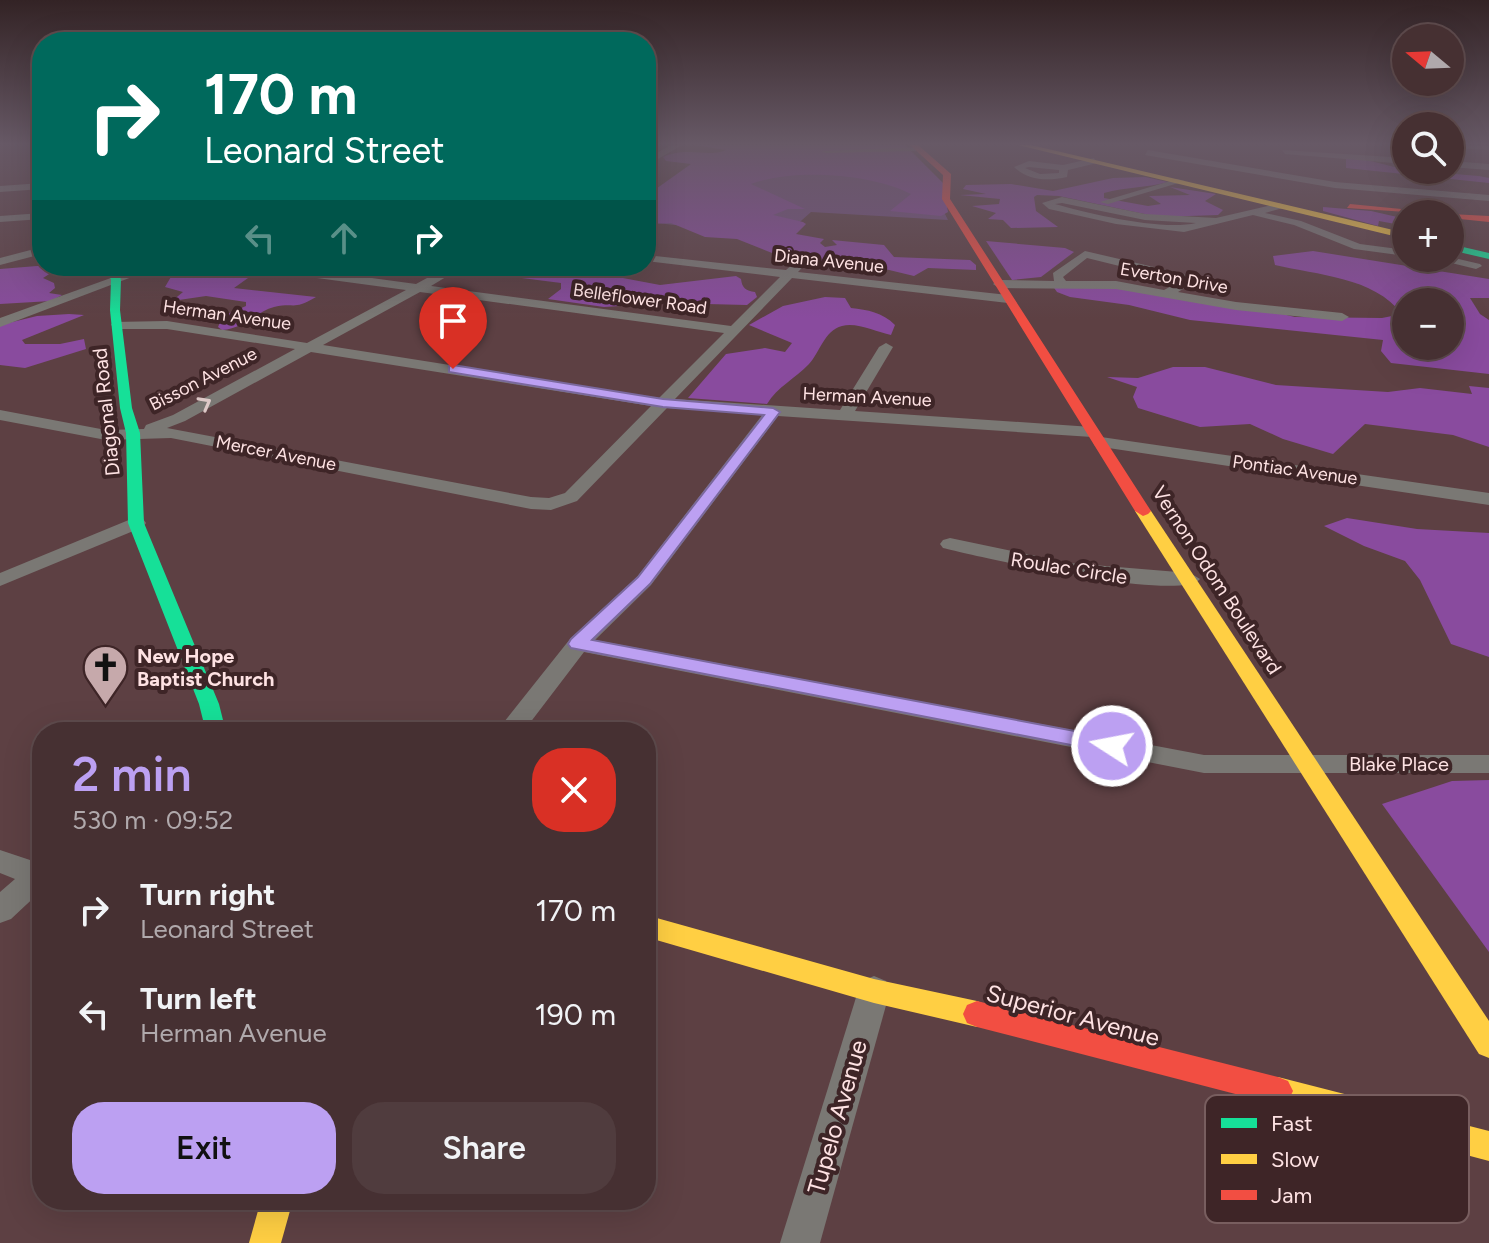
<!DOCTYPE html>
<html lang="en">
<head>
<meta charset="utf-8">
<style>
	body { margin:0; font-family:Figtree,sans-serif; background:#503c3e; color:#f1f3f6; height:100vh; display:flex; flex-direction:column; font-size:30px; white-space:nowrap }
	* { box-sizing:border-box; margin:0 }
	p { font-size:26px; color:#b0a9ac }
	.icon { flex:none; width:44px; height:44px; fill:none; stroke:currentColor; stroke-width:2; stroke-linecap:round; stroke-linejoin:round }
	.map { position:relative; flex:1; overflow:hidden }
	.panel { position:absolute; left:32px; top:722px; width:624px; height:488px; display:flex; flex-direction:column; background:#463032; border-radius:32px; box-shadow:0 8px 32px #0002,0 0 0 2px #5e4b4d }
	.panel>* { flex:none }
	.hud { position:absolute; left:32px; top:32px; width:624px; height:244px; border-radius:32px; box-shadow:0 8px 32px #0002,0 0 0 2px #5e4b4d; background:#00695c; color:#fff; overflow:hidden }
	.needle { width:52px; rotate:289deg }
	.controls { position:absolute; left:1392px; top:24px; display:grid; gap:16px }
	.controls a { display:grid; place-items:center; width:72px; height:72px; border-radius:50%; background:#463032; box-shadow:0 8px 32px #0002,0 0 0 2px #5e4b4d; font-size:40px }
	.pin { position:absolute; display:grid; place-items:center; width:68px; height:68px; color:#fff; margin:-82px -34px; border-radius:50% 50% 50% 0; rotate:-45deg; box-shadow:0 0 8px #0007 }
	.pin .icon { rotate:45deg }
	.me { position:absolute; width:88px; margin:-44px; rotate:281deg; stroke-linejoin:round; filter:drop-shadow(0 0 6px #0008) }
	.turn { display:flex; align-items:center; gap:28px; height:168px; padding:0 40px; font-size:36px }
	.turn .icon { width:104px; height:104px; stroke-width:2.5 }
	.turn b { display:block; font-size:56px; line-height:68px }
	.lanes { display:flex; align-items:center; height:76px; padding:0 40px; background:#0003; justify-content:center; gap:40px; direction:ltr }
	.lanes .off { opacity:.35 }
	.round { display:grid; place-items:center; flex:none; width:84px; height:84px; border-radius:32px; background:#503c3e }
	.headline { display:flex; align-items:center; justify-content:space-between; height:136px; padding:0 40px }
	h1 { font-size:48px; font-weight:600; line-height:60px; color:#bca0f2 }
	.action { display:flex; gap:16px; margin-top:auto; padding:16px 40px }
	.action a { flex:1; height:92px; border-radius:32px; background:#bca0f2; color:#111; font-size:32px; font-weight:600; line-height:92px; text-align:center }
	.action a+a { background:#503c3e; color:#f1f3f6 }
	ul { padding:0; list-style:none }
	li { display:flex; align-items:center; gap:24px; height:104px; padding:0 40px }
	li div { flex:1 }
	li b { display:block; font-size:30px }
	li em { font-style:normal }
	.map>svg:first-child { display:block }
	.green { fill:#745080 }
	.forest { fill:#894b9e; fill-rule:evenodd }
	.lines { fill:none; stroke-linecap:round; stroke-linejoin:round }
	.street { fill:#7a7874; fill-rule:evenodd }
	.fast { fill:#16e098; fill-rule:evenodd }
	.slow { fill:#ffcf43; fill-rule:evenodd }
	.jam { fill:#f24e42; fill-rule:evenodd }
	.oneway { stroke:#ddc8c7 }
	.route { fill:#bca0f2; stroke:#7a689d; stroke-width:2 }
	.labels { text-anchor:middle; dominant-baseline:central; stroke-width:8; stroke-linejoin:round; paint-order:stroke }
	.far-street-label { font-size:18px; fill:#fee2e3; stroke:#3e2527 }
	.street-label { font-size:20px; fill:#fee2e3; stroke:#3e2527 }
	.poi-label { font-size:20px; font-weight:bold; fill:#fee2e3; stroke:#3e2527; text-anchor:start }
	.near-street-label { font-size:24px; fill:#fee2e3; stroke:#3e2527 }
	.key { fill:#3e2527; stroke:#785e5f; stroke-width:2 }
	.key-label { font-size:22px; fill:#fee2e3 }
</style>
</head>
<body>
<div class="map">
<svg width="1489" height="1243" viewBox="0 0 1489 1243">
	<rect width="100%" height="100%" fill="#5d4043"/>
	<path class="green" d="M740,145L866,168L942,208L948,220L811,212L784,236L646,222V205Z"/>
	<g class="forest">
		<path d="M694,145H905L943,183L948,212L941,216L890,211L911,194C871,174 795,168 751,184L805,209H788L773,215L803,222L806,224L796,234L824,239L820,243L825,247L837,245L832,240L884,245L894,257L970,260L976,265V270L928,268L914,276L885,269L841,266L777,255L737,239L705,237L671,223L646,224V196L691,164L666,161L663,157C687,146 710,158 726,150Z"/>
		<path d="M1359,158L1406,170L1479,176L1489,178V183L1346,168V159Z"/>
		<path d="M1145,177L1168,182C1145,188 1126,187 1104,193V198L1148,206L1161,204L1149,196L1190,195L1170,187L1216,194L1205,201L1223,210L1218,215L1159,217L1059,196L1037,195L1034,197L1036,211L1058,227L1011,228L1003,220L988,219L996,213L972,206L999,204L1000,199L960,195L986,194L963,189L966,185L1011,184L1053,191L1113,178Z"/>
		<path d="M1323,207L1371,211L1406,219V226L1379,221L1378,226L1323,211Z"/>
		<path d="M986,241L1065,248L1074,252L1041,277L1012,280Z"/>
		<path d="M1313,251L1489,279V298H1470L1480,314L1489,320V374L1391,363L1381,351L1383,340L1190,320L1129,305L1070,297L1057,292L1052,285L1111,287L1261,309L1295,317L1382,318L1402,314C1374,277 1317,275 1275,265L1273,256ZM1406,302H1450V346H1406Z"/>
		<path d="M37,266H62L43,278L54,283L55,288L49,293L62,295L51,301L0,304V269Z"/>
		<path d="M226,266H266L254,270L255,273L234,288L316,297C292,311 296,302 274,307C255,312 244,329 222,330L218,327L223,316L246,306V302L206,296L172,301L183,292L165,287L172,275C189,275 214,278 226,266Z"/>
		<path d="M521,268L591,272L660,285L736,276L741,279C742,288 746,291 755,292L757,297L747,305L666,303L604,307L548,299L561,289V283L506,276L508,271Z"/>
		<path d="M825,297L845,298L851,308C868,310 882,312 895,325L891,335C876,332 857,322 842,326C824,331 820,352 809,364C796,378 777,387 767,404L688,398L726,354L765,348L785,352L792,343L749,325L783,306Z"/>
		<path d="M69,314L84,315L22,340L25,344H60L84,339L86,349L25,368L0,365V325L37,316Z"/>
		<path d="M1173,367H1205L1276,385L1388,392L1420,388L1472,394L1469,386L1489,388V447L1453,435L1365,424L1333,454L1283,439L1250,424L1200,427L1138,408L1133,397L1137,387L1107,377L1138,378Z"/>
		<path d="M1347,518L1417,529L1489,533V657L1451,644L1420,580L1405,561L1364,546L1324,526Z"/>
		<path d="M1489,780V952L1382,804L1452,781Z"/>
	</g>
	<g class="lines">
		<g class="street">
			<path d="M671,145H682L646,166V159Z"/>
			<path d="M1450,145L1489,146V150L1450,148Z"/>
			<path d="M920,147L917,151L826,153L822,151Z"/>
			<path d="M1148,150L1335,182L1489,195V201L1335,188L1145,155Z"/>
			<path d="M1282,150L1406,158V164L1285,154Z"/>
			<path d="M1094,158L1097,163L1068,170L1067,177C1047,181 1029,181 1014,167L1029,161L1063,165ZM1029,167L1059,170V173L1040,174L1025,168Z"/>
			<path d="M1450,161L1489,164V170L1450,167Z"/>
			<path d="M1177,179L1185,181L1108,204L1100,202Z"/>
			<path d="M42,183V189L0,192V186Z"/>
			<path d="M1062,197L1145,214L1216,218L1280,203L1283,208L1265,213L1301,221L1360,244L1406,250V256L1354,249L1294,225L1253,215L1184,232L1116,224L1049,209L1042,203ZM1062,203L1145,220L1196,223C1162,231 1090,214 1055,204Z"/>
			<path d="M42,213V219L0,222V216Z"/>
			<path d="M42,247V254L0,265V258Z"/>
			<path d="M1085,251L1184,274L1193,283L1178,292L1236,302L1342,313L1349,317L1342,321L1236,310L1116,289L999,288L993,284L999,280L1054,281L1053,273ZM1087,258L1176,280L1179,282L1164,290L1116,281H1066L1063,277Z"/>
			<path d="M808,252L814,255L798,272L1008,295L1014,299L1008,303L792,278L675,399L840,410L879,347L886,343L893,347L855,411L1092,427L1100,432L1092,437L778,416L651,585L595,640L1204,755H1489V773H1204L584,652L523,732H496L570,639L637,577L763,414L667,408L577,501L551,510L531,509L171,438L106,440L0,420V410L106,430L144,429L146,425L173,415L295,349L167,329H118L111,325L113,322L167,321L307,343L406,290L317,278L306,270L311,266H325L320,271L416,284L449,266H464L431,286L731,326L780,277L646,261V255L786,270ZM420,292L724,333L659,398L323,345ZM311,352L651,406L565,493L549,498L531,497L167,428L185,421Z"/>
			<path d="M1450,257L1480,264L1482,266L1476,269L1431,258Z"/>
			<path d="M144,266H161L0,327V318Z"/>
			<path d="M1101,437L1489,493V505L1095,446L1093,442L1095,438Z"/>
			<path d="M136,517L143,519L146,523L143,527L0,586V573Z"/>
			<path d="M950,538L1069,563L1190,573L1200,579C1180,603 979,557 943,548L940,544L943,540Z"/>
			<path d="M0,850L36,862L42,860V890L11,919L0,923V892L15,879L0,873Z"/>
			<path d="M874,976L886,981L890,991L820,1243H780L858,991L862,981Z"/>
		</g>
		<g class="fast">
			<path d="M1450,244L1489,253V259L1450,250Z"/>
			<path d="M107,266H117L121,280L120,310L132,408L140,433L144,523L219,704L226,732H206L199,704L128,523L126,433L120,408L110,310L111,280Z"/>
		</g>
		<g class="slow">
			<path d="M1018,145H1031L1406,233V239Z"/>
			<path d="M1143,506L1151,511L1489,1021V1058L1479,1054L1135,511Z"/>
			<path d="M646,915L874,979L977,1001L987,1005L991,1014L987,1023L977,1027L874,1003L646,937Z"/>
			<path d="M1278,1077L1489,1131V1161L1278,1105L1268,1101L1263,1091L1268,1081Z"/>
			<path d="M261,1200H293L281,1243H249Z"/>
		</g>
		<g class="jam">
			<path d="M910,145H918L951,174L950,199L1151,511L1148,514L1143,516L1135,511L942,199L943,175Z"/>
			<path d="M1350,204L1432,212L1436,214L1347,208Z"/>
			<path d="M1448,214H1450L1489,216V222L1450,218Z"/>
			<path d="M977,1001L1278,1077L1288,1081L1293,1091L1288,1101L1278,1105L977,1027L967,1023L963,1014L967,1005Z"/>
		</g>
	</g>
	<defs><path id="oneway-chevron" d="M-2-3.5L2.5 0L-2 3.5" fill="none" stroke-width="1.6" stroke-linecap="round" stroke-linejoin="round" transform="scale(2)"/></defs>
	<use class="oneway" href="#oneway-chevron" transform="translate(205 403) rotate(-29)"/>
	<linearGradient id="sky" x2="0" y2="1"><stop stop-color="#332325"/><stop offset="0.45" stop-color="#675966"/><stop offset="1" stop-color="#675966" stop-opacity="0"/></linearGradient>
	<rect width="1489" height="319" fill="url(#sky)"/>
	<path class="route" d="M453,365L663,399L773,408L780,412L650,584L592,640L1112,738L1119,740L1122,746L1119,751L1112,753L571,648L568,644L571,639L638,577L764,415L663,407L449,372V366Z"/>
	<defs>
		<symbol id="church-pin" viewBox="-11 -11 22 30"><path d="M0 17L-7.5 6A9.5 9.5 0 1 1 7.5 6Z" fill="#c6a9ab" stroke="#3e2527"/><path d="M-1.2-6h2.4v3.5h3.3v2.4h-3.3V6h-2.4V-.1h-3.3v-2.4h3.3Z" fill="#111"/></symbol>
	</defs>
	<g fill-rule="evenodd">
		<use href="#church-pin" x="80" y="642" width="51" height="69"/>
	</g>
	<g class="labels">
		<g class="far-street-label">
			<text transform="translate(829 261) rotate(6)">Diana Avenue</text>
			<text transform="translate(1174 278) rotate(10)">Everton Drive</text>
			<text transform="translate(640 299) rotate(8)">Belleflower Road</text>
			<text transform="translate(227 315) rotate(8)">Herman Avenue</text>
			<text transform="translate(203 379) rotate(-27)">Bisson Avenue</text>
			<text transform="translate(867 397) rotate(3)">Herman Avenue</text>
			<text transform="translate(276 453) rotate(11)">Mercer Avenue</text>
			<text transform="translate(1295 470) rotate(8)">Pontiac Avenue</text>
		</g>
		<g class="street-label">
			<text transform="translate(106 412) rotate(-96)">Diagonal Road</text>
			<text transform="translate(1069 568) rotate(9)">Roulac Circle</text>
			<text transform="translate(1217 580) rotate(57)">Vernon Odom Boulevard</text>
			<text x="1399" y="764">Blake Place</text>
		</g>
		<g class="poi-label">
			<text x="137" y="656">New Hope<tspan x="137" dy="23">Baptist Church</tspan></text>
		</g>
		<g class="near-street-label">
			<text transform="translate(1073 1015) rotate(15)">Superior Avenue</text>
			<text transform="translate(837 1117) rotate(-74)">Tupelo Avenue</text>
		</g>
	</g>
	<rect x="1205" y="1095" width="264" height="128" rx="12" class="key"/>
	<rect x="1221" y="1118" width="36" height="10" fill="#16e098"/>
	<rect x="1221" y="1154" width="36" height="10" fill="#ffcf43"/>
	<rect x="1221" y="1190" width="36" height="10" fill="#f24e42"/>
	<g class="key-label">
		<text x="1271" y="1131">Fast</text>
		<text x="1271" y="1167">Slow</text>
		<text x="1271" y="1203">Jam</text>
	</g>
</svg>
<div class="controls">
<a><svg class="needle" viewBox="-14 -14 28 28"><path d="M0-13l5 13h-10z" fill="#e53935"/><path d="M0 13l5-13h-10z" fill="#b0a9ac"/></svg></a>
<a><svg class="icon" aria-label="search" viewBox="0 0 24 24"><circle cx="10" cy="10" r="6"/><path d="M15 15l6 6"/></svg></a>
<a>+</a>
<a>−</a>
</div>
<div class="pin" style="left:453px;top:369px;background:#d93025"><svg class="icon" aria-label="arrive" viewBox="0 0 24 24"><path d="M6 21V4h12l-3 4 3 4H6"/></svg></div>
<svg class="me" style="left:1112px;top:746px" viewBox="-20 -20 40 40"><circle r="17" fill="#bca0f2" stroke="#fff" stroke-width="3"/><path d="M0-11L8 9 0 5-8 9z" fill="#fff"/></svg>
<div class="hud">
<div class="turn"><svg class="icon" aria-label="right" viewBox="0 0 24 24"><path d="M7 20v-9h11M14 6l5 5-5 5"/></svg><div><b>170 m</b>Leonard Street</div></div>
<div class="lanes"><svg class="icon off" aria-label="left" viewBox="0 0 24 24"><path d="M17 20v-9H6M10 6l-5 5 5 5"/></svg><svg class="icon off" aria-label="ahead" viewBox="0 0 24 24"><path d="M12 20V5M6 11l6-6 6 6"/></svg><svg class="icon" aria-label="right" viewBox="0 0 24 24"><path d="M7 20v-9h11M14 6l5 5-5 5"/></svg></div>
</div>
<section class="panel">
<div class="headline"><div><h1>2 min</h1><p>530 m · 09:52</p></div><a class="round" style="background:#d93025;color:#fff"><svg class="icon" aria-label="close" viewBox="0 0 24 24"><path d="M6 6l12 12M18 6L6 18"/></svg></a></div>
<ul>
<li><svg class="icon" aria-label="right" viewBox="0 0 24 24"><path d="M7 20v-9h11M14 6l5 5-5 5"/></svg><div><b>Turn right</b><p>Leonard Street</p></div><em>170 m</em></li>
<li><svg class="icon" aria-label="left" viewBox="0 0 24 24"><path d="M17 20v-9H6M10 6l-5 5 5 5"/></svg><div><b>Turn left</b><p>Herman Avenue</p></div><em>190 m</em></li>
</ul>
<div class="action"><a>Exit</a><a>Share</a></div>
</section>
</div>
</body>
</html>
